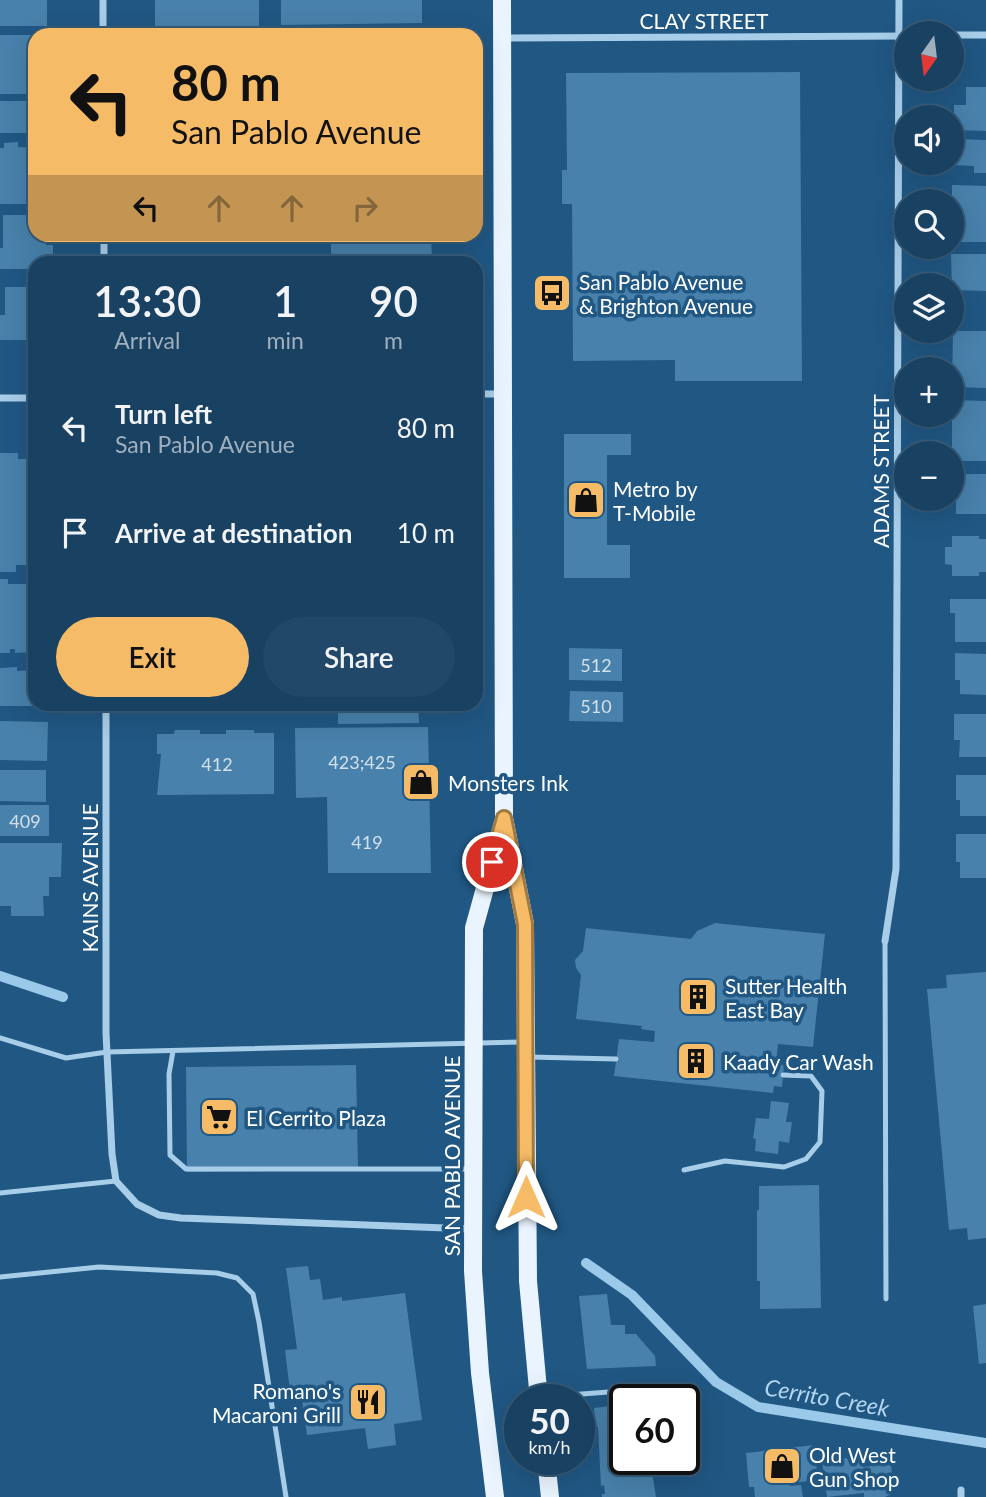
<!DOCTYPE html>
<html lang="en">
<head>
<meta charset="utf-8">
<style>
	body { margin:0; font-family:Lato,sans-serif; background:#214868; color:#f1f3f6; height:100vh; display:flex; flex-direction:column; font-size:26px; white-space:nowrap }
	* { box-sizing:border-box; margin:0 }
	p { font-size:23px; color:#9fafbe }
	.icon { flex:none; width:38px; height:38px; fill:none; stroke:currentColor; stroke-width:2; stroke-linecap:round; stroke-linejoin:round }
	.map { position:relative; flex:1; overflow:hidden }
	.drawer { position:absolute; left:28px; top:256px; width:455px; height:455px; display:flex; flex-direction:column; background:#184162; border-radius:21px; box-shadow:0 7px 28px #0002,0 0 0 2px #365a77 }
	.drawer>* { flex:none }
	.hud { position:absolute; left:28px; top:28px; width:455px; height:214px; border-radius:21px; box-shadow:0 7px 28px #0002,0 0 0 2px #365a77; background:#f6bb67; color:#111; overflow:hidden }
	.needle { width:46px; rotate:194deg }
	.controls { position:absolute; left:894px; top:21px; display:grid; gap:14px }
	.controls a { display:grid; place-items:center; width:70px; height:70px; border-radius:50%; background:#184162; box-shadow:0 7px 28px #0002,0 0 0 2px #365a77; font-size:35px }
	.speed { position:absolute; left:504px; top:1384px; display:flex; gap:14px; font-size:35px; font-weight:700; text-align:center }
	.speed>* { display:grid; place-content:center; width:91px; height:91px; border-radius:50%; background:#184162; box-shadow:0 7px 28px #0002,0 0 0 2px #365a77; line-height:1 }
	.speed small { font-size:18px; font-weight:400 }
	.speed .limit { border:4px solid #111; border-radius:10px; background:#fff; color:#111 }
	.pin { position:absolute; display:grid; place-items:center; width:60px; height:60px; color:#fff; margin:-30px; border:4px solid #fff; border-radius:50%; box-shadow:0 2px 7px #0007 }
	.me { position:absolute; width:77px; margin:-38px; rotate:0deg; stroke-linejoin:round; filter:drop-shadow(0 0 5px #0008) }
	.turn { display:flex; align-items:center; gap:24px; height:147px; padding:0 28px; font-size:32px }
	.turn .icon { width:91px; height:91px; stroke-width:2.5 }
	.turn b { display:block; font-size:49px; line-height:60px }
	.lanes { display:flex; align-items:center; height:66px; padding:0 28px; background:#0003; justify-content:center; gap:35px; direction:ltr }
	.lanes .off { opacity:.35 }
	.eta { display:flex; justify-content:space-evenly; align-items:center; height:119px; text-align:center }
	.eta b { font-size:42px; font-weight:600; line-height:49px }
	.action { display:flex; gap:14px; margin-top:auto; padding:14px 28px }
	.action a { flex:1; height:80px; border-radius:42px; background:#f6bb67; color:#111; font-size:28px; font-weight:600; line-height:80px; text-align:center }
	.action a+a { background:#214868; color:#f1f3f6 }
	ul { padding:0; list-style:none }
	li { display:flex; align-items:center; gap:21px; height:105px; padding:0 28px }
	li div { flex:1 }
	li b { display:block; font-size:26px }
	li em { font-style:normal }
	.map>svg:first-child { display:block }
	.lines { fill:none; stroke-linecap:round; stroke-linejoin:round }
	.stream { stroke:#9ac9ea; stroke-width:10 }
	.building { fill:#4881ab }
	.service { stroke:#a7cde9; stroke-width:5 }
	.minor { stroke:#a7cde9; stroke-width:7 }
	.primary { stroke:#eaf4fe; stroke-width:18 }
	.route-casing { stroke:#a07a43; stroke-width:18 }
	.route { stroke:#f6bb67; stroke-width:12 }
	.labels { text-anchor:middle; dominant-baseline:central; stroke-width:7; stroke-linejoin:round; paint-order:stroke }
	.number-label { font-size:18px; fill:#d1e0ea }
	.street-label { font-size:21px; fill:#fff; stroke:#205783 }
	.poi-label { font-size:21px; fill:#fff; stroke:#205783; text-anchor:start }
	.water-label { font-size:23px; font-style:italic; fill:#b2d6f0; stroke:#205783 }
</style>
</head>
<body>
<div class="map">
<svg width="986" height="1497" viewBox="0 0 986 1497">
	<rect width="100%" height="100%" fill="#205783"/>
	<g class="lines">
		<g class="stream">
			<path d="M0,976L63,997"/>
			<path d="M586,1263L632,1295L716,1382L758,1407L986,1443"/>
		</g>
	</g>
	<g class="building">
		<rect x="0" y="0" width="47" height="26"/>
		<rect x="155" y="0" width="104" height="35"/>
		<path d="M281,0H422V23L281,25Z"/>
		<rect x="0" y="35" width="35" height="59"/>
		<path d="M800,72L802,381H675V360L573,361L572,204H562V170H567L566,73Z"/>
		<path d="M966,87H986V131L954,130V105H966Z"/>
		<rect x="0" y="101" width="35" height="32"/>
		<path d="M953,139L986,140V173H974V166L953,165Z"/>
		<path d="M18,142V147L35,148V204H0V148H4V143Z"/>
		<path d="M952,185L986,186V242H952Z"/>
		<path d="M3,215H35V234H46V245H53V255L46,254V262H35V269H0V248H3Z"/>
		<path d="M331,234H431L432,262H331Z"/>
		<path d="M951,254H986V291L952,290Z"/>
		<path d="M5,287H35V340H0V315H5Z"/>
		<path d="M953,331H986V388L952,387Z"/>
		<path d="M952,400L986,401V461H952Z"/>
		<path d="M564,434H631V455H607V545H630V578H564Z"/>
		<path d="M0,453H18V459H35V565H16V572H0Z"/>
		<path d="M953,474H986V514H956V500H953Z"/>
		<path d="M952,536H979V539H986V572H979V576H952V565L945,564V547H952Z"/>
		<path d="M0,579H8V584H35V649H31V652L15,653V649H10V653H0Z"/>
		<path d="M950,599H986V642H955V613H950Z"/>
		<path d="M569,648L622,649V681L569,680Z"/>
		<path d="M955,653L986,654V695L960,694V680H955Z"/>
		<path d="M17,667V671L35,670V704H49V706H0V668Z"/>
		<path d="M570,691L623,692V722L569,721Z"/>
		<path d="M338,704H418L419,723L338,724Z"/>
		<path d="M954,714H986V757H959L960,740H954Z"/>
		<path d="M0,721L48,722L47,761L0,760Z"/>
		<path d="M428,727L431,873H328L327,797L296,798L295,728Z"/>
		<path d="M175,730H200V734H226V730H254V733H274V794L157,795L161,754H157V734H174Z"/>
		<path d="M0,770H46V802L0,801Z"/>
		<path d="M956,775H986V816H960V800H956Z"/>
		<rect x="0" y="805" width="49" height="31"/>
		<path d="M956,834H986V878H960V862H956Z"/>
		<path d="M0,843H62L61,877H49V896H43L44,916H11V906H0Z"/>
		<path d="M715,923L825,934L813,1047L778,1044L776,1064L784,1065L782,1087L774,1086L773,1093L614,1076L619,1039L654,1042L655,1031L641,1029L642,1026L576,1019L581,975L576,968L575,960L583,951L586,928L691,939L697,931Z"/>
		<path d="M986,972V1238L968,1240L967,1228L949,1230L927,989L947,988L946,975Z"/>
		<path d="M356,1065L358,1170L187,1172L186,1067Z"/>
		<path d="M771,1101L789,1103L786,1122H792L789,1143L779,1141L778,1154L755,1151L756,1139L753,1138L756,1118L769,1119Z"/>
		<path d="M819,1185L821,1308L760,1309V1281H757V1210H759V1186Z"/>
		<path d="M308,1266L310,1280L320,1279L323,1300L342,1297V1301L405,1293L422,1420L394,1424L396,1445L368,1449L365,1428L307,1435L302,1399L291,1400L285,1350L297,1349L286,1268Z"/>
		<path d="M607,1294L611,1325H625V1334H636L655,1356L656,1366L587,1369L579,1296Z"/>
		<path d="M986,1304V1363L979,1364L973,1306Z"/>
		<path d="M612,1406H625V1460H650L656,1497H602V1494H605L604,1485L601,1486L598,1427H596L594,1408Z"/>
		<path d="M814,1445L818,1480L790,1483V1486L801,1485L803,1497H755L754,1487H749L746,1453Z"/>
		<path d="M821,1454L862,1461V1467L891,1464L894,1493L885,1497H864V1493L827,1497Z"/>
	</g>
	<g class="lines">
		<g class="service">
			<path d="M885,941L886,1299"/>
			<path d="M0,1038L66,1058L107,1052L522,1042"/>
			<path d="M173,1051L169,1074L170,1155L186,1169H470"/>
			<path d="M529,1057L616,1059"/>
			<path d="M684,1170L725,1161L784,1167L806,1159L820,1142L822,1091L811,1076L783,1075"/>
			<path d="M0,1193L116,1181"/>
			<path d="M0,1277L99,1267L217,1273L237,1278L253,1294L259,1322L286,1497"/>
			<path d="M542,1397L622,1391L646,1400"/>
			<path d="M684,1433L696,1443"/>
		</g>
		<g class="minor">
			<path d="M103,0V35"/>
			<path d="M952,35H986"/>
			<path d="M502,38L906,36"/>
			<path d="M104,234V262"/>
			<path d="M476,394H502"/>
			<path d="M0,398H35"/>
			<path d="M106,704V1033L112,1154L116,1181L137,1204L159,1215L181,1218L472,1229"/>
			<path d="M885,941L896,869L899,0"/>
			<path d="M961,1490V1497"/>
		</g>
		<g class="primary">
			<path d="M502,0L504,818L525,924L528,1281L539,1400"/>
			<path d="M546,1460L550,1497"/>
			<path d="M495,1497L480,1373L473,1271L474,928L503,823"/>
		</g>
	</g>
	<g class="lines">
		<defs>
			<path id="route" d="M492,862L504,818L525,924L526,1197"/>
		</defs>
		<use href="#route" class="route-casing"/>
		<use href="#route" class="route"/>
	</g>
	<defs>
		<symbol id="bus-square" viewBox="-11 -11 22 22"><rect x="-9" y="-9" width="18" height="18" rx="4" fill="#f6bb67" stroke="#205783"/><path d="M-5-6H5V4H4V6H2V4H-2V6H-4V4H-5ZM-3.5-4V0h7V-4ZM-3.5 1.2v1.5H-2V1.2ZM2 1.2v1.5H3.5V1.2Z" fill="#111"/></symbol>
		<symbol id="shop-square" viewBox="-11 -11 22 22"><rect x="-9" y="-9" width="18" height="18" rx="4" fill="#f6bb67" stroke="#205783"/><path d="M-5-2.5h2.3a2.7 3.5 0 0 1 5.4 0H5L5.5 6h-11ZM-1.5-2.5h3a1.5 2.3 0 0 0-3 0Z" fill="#111"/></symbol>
		<symbol id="building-square" viewBox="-11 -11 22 22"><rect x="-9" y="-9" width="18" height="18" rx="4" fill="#f6bb67" stroke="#205783"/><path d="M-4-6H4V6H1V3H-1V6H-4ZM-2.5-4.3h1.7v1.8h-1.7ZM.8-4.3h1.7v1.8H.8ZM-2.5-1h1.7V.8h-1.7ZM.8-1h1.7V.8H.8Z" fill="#111"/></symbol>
		<symbol id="supermarket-square" viewBox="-11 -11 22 22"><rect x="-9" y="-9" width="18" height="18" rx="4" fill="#f6bb67" stroke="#205783"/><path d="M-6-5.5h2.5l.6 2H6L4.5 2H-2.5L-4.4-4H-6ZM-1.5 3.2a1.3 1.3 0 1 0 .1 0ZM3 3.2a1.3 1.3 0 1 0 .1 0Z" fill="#111"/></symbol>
		<symbol id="restaurant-square" viewBox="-11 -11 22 22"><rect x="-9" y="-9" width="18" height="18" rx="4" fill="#f6bb67" stroke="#205783"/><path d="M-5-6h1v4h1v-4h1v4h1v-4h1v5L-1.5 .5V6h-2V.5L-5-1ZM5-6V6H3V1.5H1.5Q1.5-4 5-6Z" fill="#111"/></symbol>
	</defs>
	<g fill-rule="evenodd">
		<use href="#bus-square" x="530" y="271" width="44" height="44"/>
		<use href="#shop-square" x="564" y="478" width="44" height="44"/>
		<use href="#shop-square" x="399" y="760" width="44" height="44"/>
		<use href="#building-square" x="676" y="975" width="44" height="44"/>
		<use href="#building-square" x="674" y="1039" width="44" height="44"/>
		<use href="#supermarket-square" x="197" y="1095" width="44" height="44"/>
		<use href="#restaurant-square" x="346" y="1380" width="44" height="44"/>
		<use href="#shop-square" x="760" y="1444" width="44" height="44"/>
	</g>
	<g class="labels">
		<g class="number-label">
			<text x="596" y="665">512</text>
			<text x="596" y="706">510</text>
			<text x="362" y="762">423;425</text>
			<text x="217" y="764">412</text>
			<text x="25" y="821">409</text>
			<text x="367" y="842">419</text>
		</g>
		<g class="street-label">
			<text x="704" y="20">CLAY STREET</text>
			<text transform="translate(880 471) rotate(-90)">ADAMS STREET</text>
			<text transform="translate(89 878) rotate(-90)">KAINS AVENUE</text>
			<text transform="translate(451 1156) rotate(-90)">SAN PABLO AVENUE</text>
		</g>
		<g class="poi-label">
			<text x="579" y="281">San Pablo Avenue<tspan x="579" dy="24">&amp; Brighton Avenue</tspan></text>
			<text x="613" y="488">Metro by<tspan x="613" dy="24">T-Mobile</tspan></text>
			<text x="448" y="782">Monsters Ink</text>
			<text x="725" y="985">Sutter Health<tspan x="725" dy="24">East Bay</tspan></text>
			<text x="723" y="1061">Kaady Car Wash</text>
			<text x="246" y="1117">El Cerrito Plaza</text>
			<text x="341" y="1390" text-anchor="end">Romano's<tspan x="341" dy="24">Macaroni Grill</tspan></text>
			<text x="809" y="1454">Old West<tspan x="809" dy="24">Gun Shop</tspan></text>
		</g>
		<g class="water-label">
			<text transform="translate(827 1397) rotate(10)">Cerrito Creek</text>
		</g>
	</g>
</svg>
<div class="controls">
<a><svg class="needle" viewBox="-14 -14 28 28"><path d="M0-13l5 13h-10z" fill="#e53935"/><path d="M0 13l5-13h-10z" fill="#9fafbe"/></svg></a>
<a><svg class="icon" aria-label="sound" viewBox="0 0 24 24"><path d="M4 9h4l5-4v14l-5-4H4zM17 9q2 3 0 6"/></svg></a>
<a><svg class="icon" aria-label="search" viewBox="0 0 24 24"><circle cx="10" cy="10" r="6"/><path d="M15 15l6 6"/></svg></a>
<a><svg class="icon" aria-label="layers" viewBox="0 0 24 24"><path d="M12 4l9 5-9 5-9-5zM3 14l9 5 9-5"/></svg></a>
<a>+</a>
<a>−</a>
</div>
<div class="speed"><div>50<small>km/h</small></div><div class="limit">60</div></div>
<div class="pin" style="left:492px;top:862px;background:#d93025"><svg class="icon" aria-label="arrive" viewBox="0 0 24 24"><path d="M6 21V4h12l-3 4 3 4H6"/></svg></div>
<svg class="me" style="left:526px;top:1197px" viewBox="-20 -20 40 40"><path d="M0-17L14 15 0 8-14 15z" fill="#f6bb67" stroke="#fff" stroke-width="4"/></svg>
<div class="hud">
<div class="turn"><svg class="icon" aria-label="left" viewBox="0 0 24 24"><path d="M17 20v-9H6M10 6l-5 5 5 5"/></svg><div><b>80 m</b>San Pablo Avenue</div></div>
<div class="lanes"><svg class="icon" aria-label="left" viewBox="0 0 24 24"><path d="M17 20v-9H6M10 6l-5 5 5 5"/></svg><svg class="icon off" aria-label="ahead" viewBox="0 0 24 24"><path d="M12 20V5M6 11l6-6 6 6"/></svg><svg class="icon off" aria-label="ahead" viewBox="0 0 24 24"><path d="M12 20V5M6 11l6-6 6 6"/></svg><svg class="icon off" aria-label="right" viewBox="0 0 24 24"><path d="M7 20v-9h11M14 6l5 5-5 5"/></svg></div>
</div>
<section class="drawer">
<div class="eta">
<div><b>13:30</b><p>Arrival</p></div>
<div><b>1</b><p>min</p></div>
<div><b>90</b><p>m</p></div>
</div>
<ul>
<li><svg class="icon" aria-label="left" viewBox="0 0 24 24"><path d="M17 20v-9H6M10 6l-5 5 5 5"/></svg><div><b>Turn left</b><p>San Pablo Avenue</p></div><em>80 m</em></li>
<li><svg class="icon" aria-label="arrive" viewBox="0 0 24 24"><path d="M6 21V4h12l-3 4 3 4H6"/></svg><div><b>Arrive at destination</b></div><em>10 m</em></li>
</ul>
<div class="action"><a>Exit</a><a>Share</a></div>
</section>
</div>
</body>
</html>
